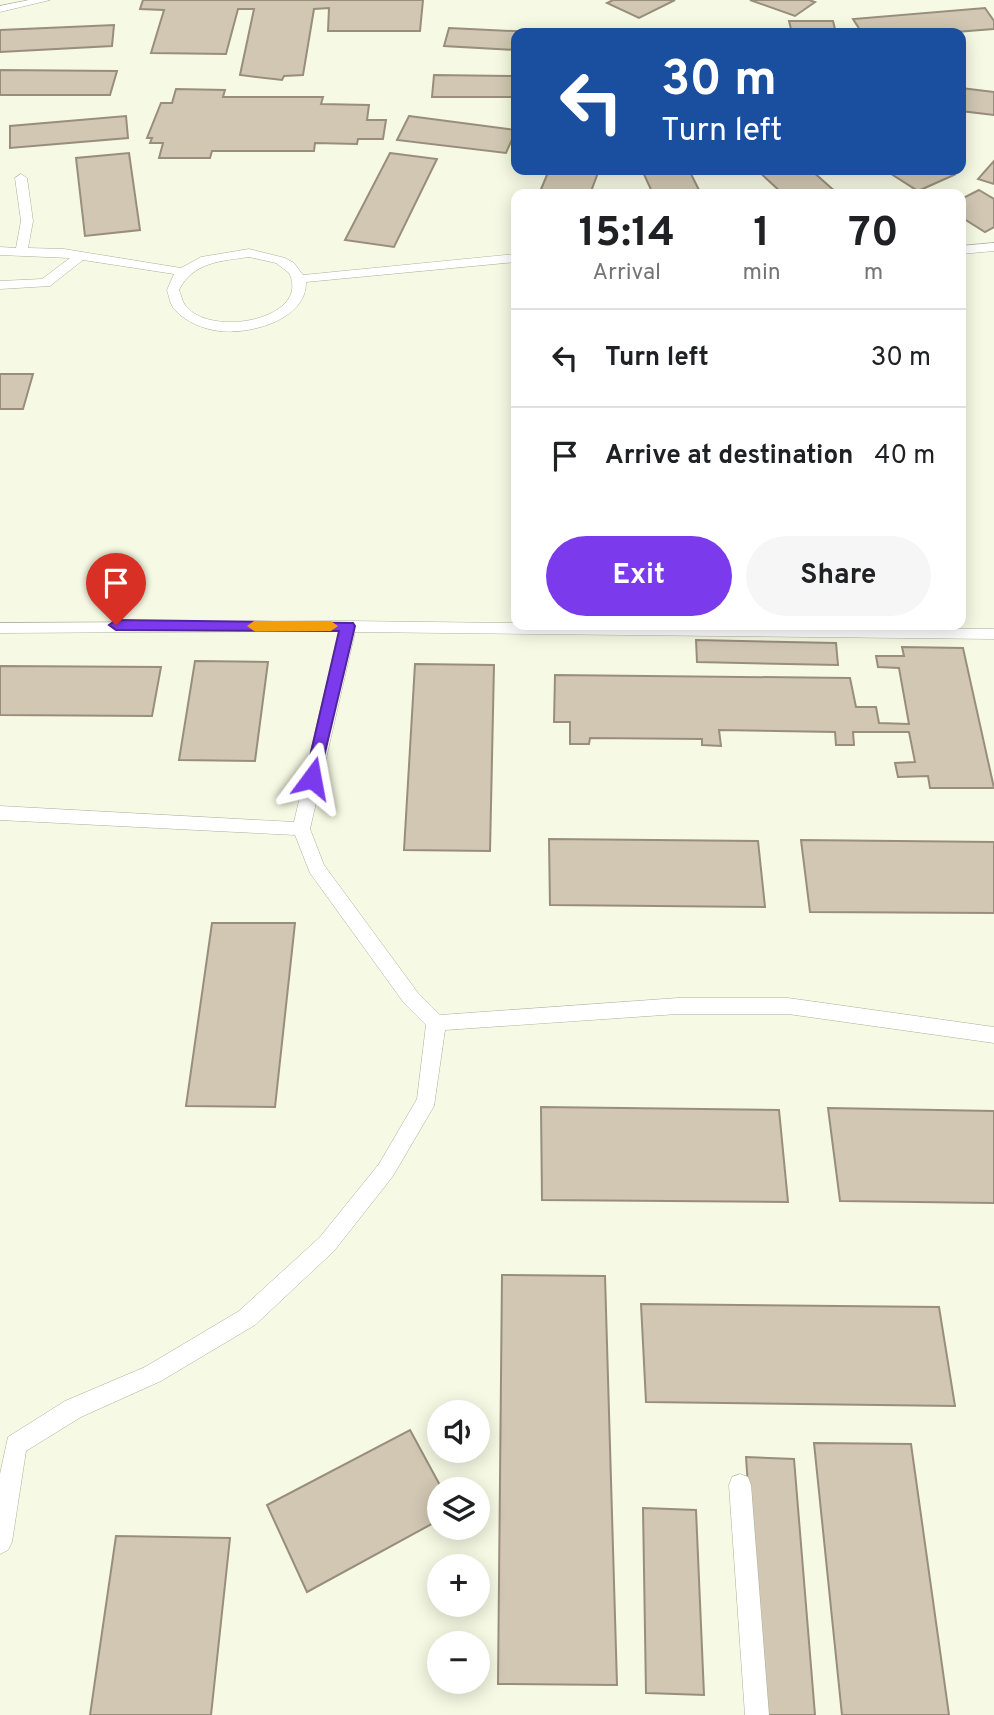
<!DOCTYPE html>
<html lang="en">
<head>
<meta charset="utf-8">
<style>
	body { margin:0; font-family:Overpass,sans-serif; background:#f6f6f6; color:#202124; height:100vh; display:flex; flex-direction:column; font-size:26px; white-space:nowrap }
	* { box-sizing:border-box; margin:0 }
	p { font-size:23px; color:#757577 }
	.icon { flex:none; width:38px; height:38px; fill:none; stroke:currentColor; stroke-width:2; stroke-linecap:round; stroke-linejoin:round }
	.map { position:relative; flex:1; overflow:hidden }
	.sheet { position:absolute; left:511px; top:189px; width:455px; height:441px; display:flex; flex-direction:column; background:#fff; border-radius:14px; box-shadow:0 4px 18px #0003 }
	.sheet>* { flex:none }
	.hud { position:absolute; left:511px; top:28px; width:455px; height:147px; border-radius:14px; box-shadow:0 4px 18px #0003; background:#1a4fa0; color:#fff; overflow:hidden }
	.fabs { position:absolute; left:427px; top:1400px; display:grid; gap:14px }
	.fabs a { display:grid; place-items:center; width:63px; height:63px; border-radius:50%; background:#fff; box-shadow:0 4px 18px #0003; font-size:35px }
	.pin { position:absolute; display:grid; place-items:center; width:60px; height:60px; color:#fff; margin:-72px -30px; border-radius:50% 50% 50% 0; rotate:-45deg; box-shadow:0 0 7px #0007 }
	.pin .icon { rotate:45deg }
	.me { position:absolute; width:77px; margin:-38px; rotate:13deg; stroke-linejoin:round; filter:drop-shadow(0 0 5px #0008) }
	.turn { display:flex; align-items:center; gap:24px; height:147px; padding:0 35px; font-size:32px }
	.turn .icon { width:91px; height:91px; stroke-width:2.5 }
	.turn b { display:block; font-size:49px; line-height:60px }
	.eta { display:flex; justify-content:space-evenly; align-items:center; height:119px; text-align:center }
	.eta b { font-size:42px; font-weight:700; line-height:49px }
	.button { display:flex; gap:14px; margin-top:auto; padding:14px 35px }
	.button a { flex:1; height:80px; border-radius:42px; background:#7c3aed; color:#fff; font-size:28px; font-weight:700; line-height:80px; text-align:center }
	.button a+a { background:#f6f6f6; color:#202124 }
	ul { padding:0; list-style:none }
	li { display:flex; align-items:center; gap:21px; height:98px; padding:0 35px; border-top:2px solid #e0e0e0 }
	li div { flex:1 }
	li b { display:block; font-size:26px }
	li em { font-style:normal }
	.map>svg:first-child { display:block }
	.building { fill:#d1c7b3; stroke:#988e7b; stroke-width:2 }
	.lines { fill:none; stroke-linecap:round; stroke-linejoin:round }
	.service-casing { stroke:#acaf9a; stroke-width:1 }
	.service { fill:#fff; fill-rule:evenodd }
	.route { fill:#7c3aed; stroke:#51269a; stroke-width:2 }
	.slow { fill:#f59e0b }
</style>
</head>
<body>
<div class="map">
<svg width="994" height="1715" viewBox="0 0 994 1715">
	<rect width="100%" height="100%" fill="#f6f9e3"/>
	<g class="building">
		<path d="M143,0H423L420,31H328L329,8L314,9L303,75L284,76L282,80L240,75L254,9H238L226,54L151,53L164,10L140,9Z"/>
		<path d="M613,0H675L639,18L607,3Z"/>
		<path d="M750,0H809L815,2L795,16Z"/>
		<path d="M985,8L994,21V29L943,33H862L853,19Z"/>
		<path d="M789,21H833L836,33H792Z"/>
		<path d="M114,25L112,46L0,52V30Z"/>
		<path d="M449,28L554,33H516V50L444,46Z"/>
		<path d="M0,70L117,71L110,95H0Z"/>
		<path d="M434,75L516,76V97H432Z"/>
		<path d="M961,88L994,92V115L961,111Z"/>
		<path d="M176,89L225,90L223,97H323L321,104L369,105L367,120H386L383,139H358L357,144L315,143L314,151H212L210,158H159L163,143H150L152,138H147L161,103H172Z"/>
		<path d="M126,116L128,138L10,148V126Z"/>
		<path d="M409,116L516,130L506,153L397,140Z"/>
		<path d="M129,153L140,230L85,236L76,158Z"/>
		<path d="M390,153L437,159L394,247L345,240Z"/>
		<path d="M994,161V184L978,179Z"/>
		<path d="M549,170H599L590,194H539Z"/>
		<path d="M642,170H689L701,194H653Z"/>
		<path d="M757,170H811L838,194H783Z"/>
		<path d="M885,170H944L954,175L918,191Z"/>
		<path d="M979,190L994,199V227L985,232L961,217V199Z"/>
		<path d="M0,374H33L23,409H0Z"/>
		<path d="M696,640L836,643L838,665L697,662Z"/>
		<path d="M902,647L963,648L994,788H930L928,776L898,777L895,763L915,762L909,732H853L854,745H836L835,732L719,730L721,746L702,745V739L590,738L589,744H570V722H554L555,675L850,678L856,707H876L879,723L909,724L899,668L878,667L876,656H904Z"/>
		<path d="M195,661L268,662L255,761L179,760Z"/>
		<path d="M415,664L494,665L490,851L404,850Z"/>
		<path d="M0,666L161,667L152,716L0,715Z"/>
		<path d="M549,839L758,841L765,907L550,905Z"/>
		<path d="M801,840L994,842V913L810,912Z"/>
		<path d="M212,923H295L275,1107L186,1106Z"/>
		<path d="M541,1107L779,1110L788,1202L542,1200Z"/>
		<path d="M828,1108L994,1111V1203L840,1201Z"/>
		<path d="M502,1275L605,1276L617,1685L498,1684Z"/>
		<path d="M641,1304L939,1307L955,1406L646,1402Z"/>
		<path d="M410,1430L442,1489L439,1520L307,1592L267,1505Z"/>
		<path d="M814,1443L911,1444L949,1715H842Z"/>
		<path d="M746,1457L794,1459L815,1715H764Z"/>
		<path d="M643,1508L696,1510L704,1695L646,1693Z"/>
		<path d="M116,1536L230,1538L211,1715H90Z"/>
	</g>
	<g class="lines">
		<defs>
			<g id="service">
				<path d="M29,0H50L0,12V6Z"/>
				<path d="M21,174L27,178L33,221L28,248L64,249L181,268L201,257L249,249L285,258L294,263L303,275L516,254V262L306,282C307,320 249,335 219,331C203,329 186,322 175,310C170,305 169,296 167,290L174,274L83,260L50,286L0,289V281L42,279L70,258L0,255V247L16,248L21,221L15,178ZM249,257L276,263L289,273C312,319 210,339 185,305C182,301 181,294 179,290C193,262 221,261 249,257Z"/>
				<path d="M994,243V251L961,254V246Z"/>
				<path d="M348,621L994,629V639L355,632L310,829L324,865L418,993L440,1015L678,998H788L994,1027V1043L788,1014H678L445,1030L434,1106L393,1176L334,1251L255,1325L161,1381L81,1417L26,1451L12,1542L8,1550L0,1554V1474L8,1437L65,1401L145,1367L239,1311L320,1237L379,1164L417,1099L426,1025L404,1003L310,873L295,835L0,820V806L294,822L339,631L0,633V623Z"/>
				<path d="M740,1474L748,1477L751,1485L769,1715H745L729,1485L732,1477Z"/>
			</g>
		</defs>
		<use href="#service" class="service-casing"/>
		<use href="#service" class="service"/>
	</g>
	<path class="route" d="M116,620L353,623L355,626L318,782H307L305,778L339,631L116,630L109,625Z"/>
	<path class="slow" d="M254,621H331L338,626L331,631H254L247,626Z"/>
</svg>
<div class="fabs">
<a><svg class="icon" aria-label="sound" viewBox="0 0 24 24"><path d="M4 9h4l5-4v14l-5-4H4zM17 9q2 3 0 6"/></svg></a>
<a><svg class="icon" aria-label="layers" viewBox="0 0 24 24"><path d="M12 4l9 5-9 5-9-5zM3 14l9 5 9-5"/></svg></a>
<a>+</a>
<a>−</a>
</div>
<div class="pin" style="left:116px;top:625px;background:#d93025"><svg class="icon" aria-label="arrive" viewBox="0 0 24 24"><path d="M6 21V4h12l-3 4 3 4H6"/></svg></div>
<svg class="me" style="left:312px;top:778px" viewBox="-20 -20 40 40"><path d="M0-17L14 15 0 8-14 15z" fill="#7c3aed" stroke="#fff" stroke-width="4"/></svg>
<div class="hud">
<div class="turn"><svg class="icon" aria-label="left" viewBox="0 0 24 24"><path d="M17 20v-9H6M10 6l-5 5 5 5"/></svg><div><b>30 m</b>Turn left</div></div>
</div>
<section class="sheet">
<div class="eta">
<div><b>15:14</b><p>Arrival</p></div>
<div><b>1</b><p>min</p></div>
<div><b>70</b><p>m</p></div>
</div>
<ul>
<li><svg class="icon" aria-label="left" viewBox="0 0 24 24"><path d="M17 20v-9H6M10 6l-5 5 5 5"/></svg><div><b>Turn left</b></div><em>30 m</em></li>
<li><svg class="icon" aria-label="arrive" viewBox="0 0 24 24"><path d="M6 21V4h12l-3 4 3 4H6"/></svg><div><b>Arrive at destination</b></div><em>40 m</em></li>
</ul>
<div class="button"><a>Exit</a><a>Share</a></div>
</section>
</div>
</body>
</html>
